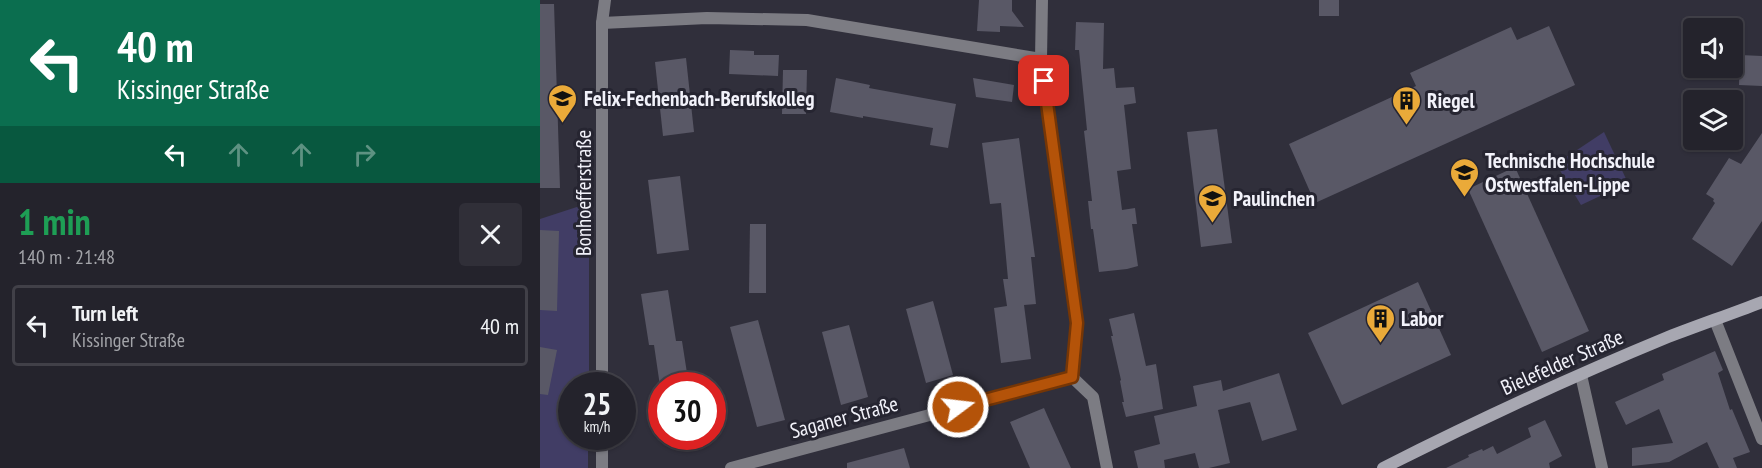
<!DOCTYPE html>
<html lang="en">
<head>
<meta charset="utf-8">
<style>
	body { margin:0; font-family:"PT Sans Narrow",sans-serif; background:#302f38; color:#f1f3f6; height:100vh; display:flex; flex-direction:column; font-size:22px; white-space:nowrap }
	* { box-sizing:border-box; margin:0 }
	p { font-size:20px; color:#a3a4a9 }
	.icon { flex:none; width:33px; height:33px; fill:none; stroke:currentColor; stroke-width:2; stroke-linecap:round; stroke-linejoin:round }
	.map { position:relative; flex:1; overflow:hidden }
	.side { display:flex; flex-direction:column; background:#24232c; width:540px }
	.side>* { flex:none }
	.banner { background:#0b6e4f; color:#fff; overflow:hidden }
	.buttons { position:absolute; left:1143px; top:18px; display:grid; gap:12px }
	.buttons a { display:grid; place-items:center; width:60px; height:60px; border-radius:6px; background:#24232c; box-shadow:0 2px 4px #0004,0 0 0 2px #414048; font-size:30px }
	.speed { position:absolute; left:18px; top:372px; display:flex; gap:12px; font-size:30px; font-weight:700; text-align:center }
	.speed>* { display:grid; place-content:center; width:78px; height:78px; border-radius:50%; background:#24232c; box-shadow:0 2px 4px #0004,0 0 0 2px #414048; line-height:1 }
	.speed small { font-size:15px; font-weight:400 }
	.speed .limit { border:9px solid #d22; background:#fff; color:#111 }
	.pin { position:absolute; display:grid; place-items:center; width:51px; height:51px; color:#fff; margin:-26px; border-radius:12px; box-shadow:0 3px 9px #0006 }
	.me { position:absolute; width:66px; margin:-33px; rotate:75deg; stroke-linejoin:round; filter:drop-shadow(0 0 4px #0008) }
	.turn { display:flex; align-items:center; gap:21px; height:126px; padding:0 18px; font-size:27px }
	.turn .icon { width:78px; height:78px; stroke-width:2.5 }
	.turn b { display:block; font-size:42px; line-height:51px }
	.lanes { display:flex; align-items:center; height:57px; padding:0 18px; background:#0003; justify-content:center; gap:30px; direction:ltr }
	.lanes .off { opacity:.35 }
	.round { display:grid; place-items:center; flex:none; width:63px; height:63px; border-radius:6px; background:#302f38 }
	.head { display:flex; align-items:center; justify-content:space-between; height:102px; padding:0 18px }
	h1 { font-size:36px; font-weight:700; line-height:45px; color:#1e9e55 }
	ul { padding:0; list-style:none }
	li { display:flex; align-items:center; gap:18px; height:81px; margin:0 12px 9px; padding:0 6px; border:3px solid #414048; border-radius:6px }
	li div { flex:1 }
	li b { display:block; font-size:22px }
	li em { font-style:normal }
	main { display:flex; flex:1; min-height:0 }
	.map>svg:first-child { display:block }
	.green { fill:#413d65 }
	.building { fill:#595866 }
	.lines { fill:none; stroke-linecap:round; stroke-linejoin:round }
	.street { stroke:#7c7c83; stroke-width:12 }
	.secondary { stroke:#a7a7b1; stroke-width:12 }
	.route-casing { stroke:#753606; stroke-width:15 }
	.route { stroke:#b45309; stroke-width:10 }
	.labels { text-anchor:middle; dominant-baseline:central; stroke-width:6; stroke-linejoin:round; paint-order:stroke }
	.poi-label { font-size:21px; font-weight:bold; fill:#f2f2fa; stroke:#262531; text-anchor:start }
	.street-label { font-size:21px; fill:#f2f2fa; stroke:#262531 }
</style>
</head>
<body>
<main>
<section class="side">
<div class="banner">
<div class="turn"><svg class="icon" aria-label="left" viewBox="0 0 24 24"><path d="M17 20v-9H6M10 6l-5 5 5 5"/></svg><div><b>40 m</b>Kissinger Straße</div></div>
<div class="lanes"><svg class="icon" aria-label="left" viewBox="0 0 24 24"><path d="M17 20v-9H6M10 6l-5 5 5 5"/></svg><svg class="icon off" aria-label="ahead" viewBox="0 0 24 24"><path d="M12 20V5M6 11l6-6 6 6"/></svg><svg class="icon off" aria-label="ahead" viewBox="0 0 24 24"><path d="M12 20V5M6 11l6-6 6 6"/></svg><svg class="icon off" aria-label="right" viewBox="0 0 24 24"><path d="M7 20v-9h11M14 6l5 5-5 5"/></svg></div>
</div>
<div class="head"><div><h1>1 min</h1><p>140 m · 21:48</p></div><a class="round"><svg class="icon" aria-label="close" viewBox="0 0 24 24"><path d="M6 6l12 12M18 6L6 18"/></svg></a></div>
<ul>
<li><svg class="icon" aria-label="left" viewBox="0 0 24 24"><path d="M17 20v-9H6M10 6l-5 5 5 5"/></svg><div><b>Turn left</b><p>Kissinger Straße</p></div><em>40 m</em></li>
</ul>
</section>
<div class="map">
<svg width="1222" height="468" viewBox="0 0 1222 468">
	<rect width="100%" height="100%" fill="#302f3b"/>
	<g class="green">
		<path d="M1064,132L1088,183L1041,205L1016,164Z"/>
		<path d="M49,203V385L32,386V436L48,437V468H0V219Z"/>
	</g>
	<g class="building">
		<path d="M439,0H472V11L484,27L460,26V32L437,31Z"/>
		<rect x="779" y="0" width="20" height="16"/>
		<path d="M0,4H14L20,188H0Z"/>
		<path d="M536,22L564,23L563,69L574,68L576,88L594,87L596,103L584,105L591,169L577,171L582,210L595,208L597,224H592L598,266L587,269L559,272L553,229H551L548,201H552L544,131L547,130L539,50H535Z"/>
		<path d="M1009,26L1035,85L775,203L749,144L876,86L870,73L971,27L977,40Z"/>
		<path d="M190,50L214,51V55H239L238,76L189,74Z"/>
		<path d="M1200,55L1222,56V86L1199,85Z"/>
		<path d="M146,58L154,132L123,136L115,62Z"/>
		<path d="M243,70H267L266,114H242Z"/>
		<path d="M296,78L330,85L329,88L416,104L408,148L390,145L393,128L323,116V118L290,112Z"/>
		<path d="M433,78L474,85L472,102L436,97Z"/>
		<path d="M677,129L692,243L661,247L647,132Z"/>
		<path d="M1222,133V221L1192,266L1152,239L1175,203L1173,201L1174,199L1166,194L1189,158L1201,164Z"/>
		<path d="M479,138L495,257H491L496,304L484,305L491,359L461,363L454,308L467,306L463,279H468L461,203L450,204L442,143Z"/>
		<path d="M975,167L1049,331L1002,352L928,189Z"/>
		<path d="M140,176L149,250L117,254L108,180Z"/>
		<path d="M210,224H226V293H209Z"/>
		<path d="M0,230L19,231L17,311L0,310Z"/>
		<path d="M878,282L911,355L802,405L768,333Z"/>
		<path d="M128,290L136,341H142L149,386H120L114,345H109L101,294Z"/>
		<path d="M393,301L413,375L386,383L366,309Z"/>
		<path d="M594,313L606,366L616,364L623,409L586,417L582,402H584L580,381L581,380L571,336H573L569,319Z"/>
		<path d="M218,320L245,420L217,427L190,327Z"/>
		<path d="M309,325L328,397L301,405L282,332Z"/>
		<path d="M0,347L17,350L8,395L0,394Z"/>
		<path d="M1175,351L1183,370L1178,373L1190,410L1192,409L1210,452L1193,458L1197,468H1179L1167,442L1129,462L1092,466V448L1133,443L1119,409L1086,425L1075,402L1124,380L1122,374Z"/>
		<path d="M739,373L757,430L722,441L710,402L678,410L690,463L669,468H659L655,453L624,460L625,468H598L594,451L620,444L614,416L657,406L653,386L681,380L683,391Z"/>
		<path d="M504,408L507,415L531,468H490L470,422Z"/>
		<path d="M1005,420L1022,456L1009,463L1010,468H906L929,457L928,455L942,449L943,451L953,446L957,454L991,437L988,428Z"/>
		<path d="M364,448L370,468H307V463Z"/>
	</g>
	<g class="lines">
		<g class="street">
			<path d="M502,0L501,59L537,323L532,377L553,397L567,468"/>
			<path d="M62,23L167,18L267,20L501,59"/>
			<path d="M1175,320L1222,439"/>
			<path d="M1041,375L1062,468"/>
			<path d="M62,386V23L65,0"/>
			<path d="M62,468V436"/>
			<path d="M191,468L532,377"/>
		</g>
		<path class="secondary" d="M843,468C936,421 1031,377 1128,337C1159,325 1191,314 1222,302"/>
	</g>
	<g class="lines">
		<defs>
			<path id="route" d="M418,407L532,377L537,323L504,81"/>
		</defs>
		<use href="#route" class="route-casing"/>
		<use href="#route" class="route"/>
	</g>
	<defs>
		<symbol id="university-pin" viewBox="-11 -11 22 30"><path d="M0 17L-7.5 6A9.5 9.5 0 1 1 7.5 6Z" fill="#eaaa39" stroke="#262531"/><path d="M0-5L7-2L0 1L-7-2ZM-4 1L0 2.5L4 1V4Q0 6-4 4Z" fill="#111"/></symbol>
		<symbol id="building-pin" viewBox="-11 -11 22 30"><path d="M0 17L-7.5 6A9.5 9.5 0 1 1 7.5 6Z" fill="#eaaa39" stroke="#262531"/><path d="M-4-6H4V6H1V3H-1V6H-4ZM-2.5-4.3h1.7v1.8h-1.7ZM.8-4.3h1.7v1.8H.8ZM-2.5-1h1.7V.8h-1.7ZM.8-1h1.7V.8H.8Z" fill="#111"/></symbol>
		<symbol id="school-pin" viewBox="-11 -11 22 30"><path d="M0 17L-7.5 6A9.5 9.5 0 1 1 7.5 6Z" fill="#eaaa39" stroke="#262531"/><path d="M0-5L7-2L0 1L-7-2ZM-4 1L0 2.5L4 1V4Q0 6-4 4Z" fill="#111"/></symbol>
	</defs>
	<g fill-rule="evenodd">
		<use href="#university-pin" x="6" y="82" width="33" height="45"/>
		<use href="#building-pin" x="850" y="84" width="33" height="45"/>
		<use href="#university-pin" x="908" y="156" width="33" height="45"/>
		<use href="#school-pin" x="656" y="182" width="33" height="45"/>
		<use href="#building-pin" x="824" y="302" width="33" height="45"/>
	</g>
	<g class="labels">
		<g class="poi-label">
			<text x="44" y="98">Felix-Fechenbach-Berufskolleg</text>
			<text x="887" y="100">Riegel</text>
			<text x="945" y="160">Technische Hochschule<tspan x="945" dy="24">Ostwestfalen-Lippe</tspan></text>
			<text x="693" y="198">Paulinchen</text>
			<text x="861" y="318">Labor</text>
		</g>
		<g class="street-label">
			<text transform="translate(43 193) rotate(-90)">Bonhoefferstraße</text>
			<text transform="translate(1022 362) rotate(-24)">Bielefelder Straße</text>
			<text transform="translate(304 417) rotate(-15)">Saganer Straße</text>
		</g>
	</g>
</svg>
<div class="buttons">
<a><svg class="icon" aria-label="sound" viewBox="0 0 24 24"><path d="M4 9h4l5-4v14l-5-4H4zM17 9q2 3 0 6"/></svg></a>
<a><svg class="icon" aria-label="layers" viewBox="0 0 24 24"><path d="M12 4l9 5-9 5-9-5zM3 14l9 5 9-5"/></svg></a>
</div>
<div class="speed"><div>25<small>km/h</small></div><div class="limit">30</div></div>
<div class="pin" style="left:504px;top:81px;background:#d93025"><svg class="icon" aria-label="arrive" viewBox="0 0 24 24"><path d="M6 21V4h12l-3 4 3 4H6"/></svg></div>
<svg class="me" style="left:418px;top:407px" viewBox="-20 -20 40 40"><circle r="17" fill="#b45309" stroke="#fff" stroke-width="3"/><path d="M0-11L8 9 0 5-8 9z" fill="#fff"/></svg>
</div>
</main>
</body>
</html>
